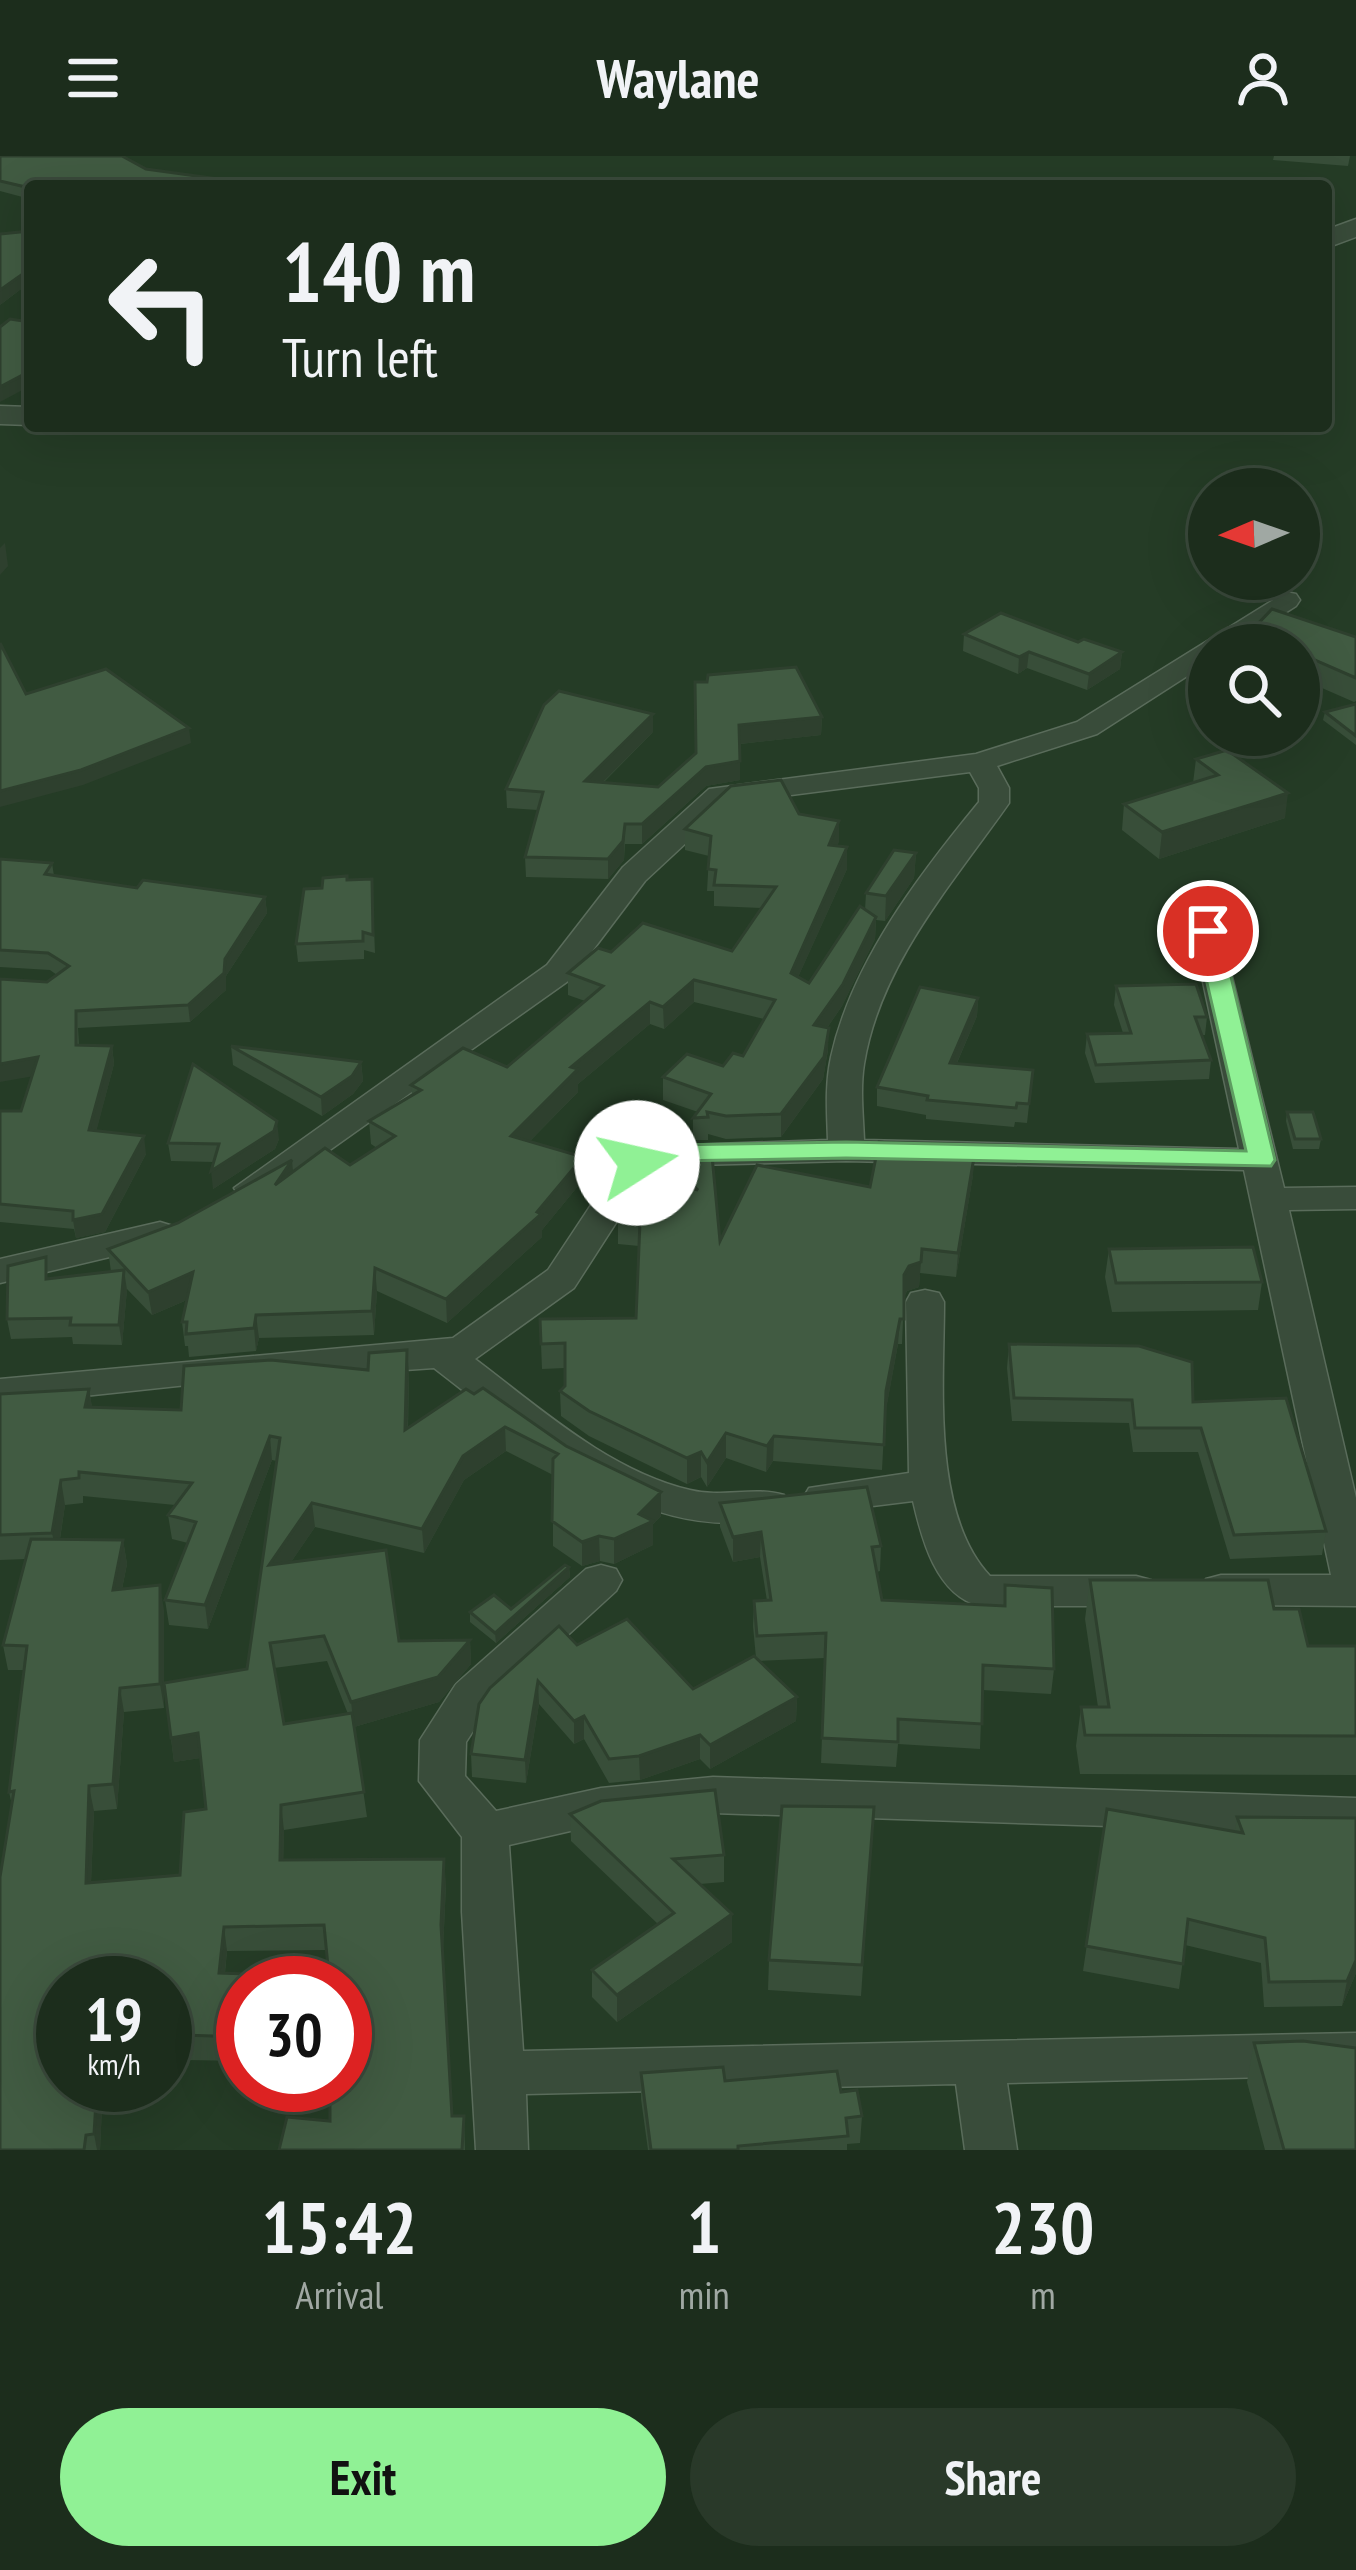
<!DOCTYPE html>
<html lang="en">
<head>
<meta charset="utf-8">
<style>
	body { margin:0; font-family:"PT Sans Narrow",sans-serif; background:#293929; color:#f1f3f6; height:100vh; display:flex; flex-direction:column; font-size:45px; white-space:nowrap }
	* { box-sizing:border-box; margin:0 }
	p { font-size:39px; color:#a0a8a3 }
	.icon { flex:none; width:66px; height:66px; fill:none; stroke:currentColor; stroke-width:2; stroke-linecap:round; stroke-linejoin:round }
	.map { position:relative; height:1994px; overflow:hidden }
	.drawer { display:flex; flex-direction:column; background:#1c2d1c; flex:1 }
	.drawer>* { flex:none }
	.top-card { position:absolute; left:24px; top:24px; width:1308px; height:252px; border-radius:12px; box-shadow:0 12px 48px #0002,0 0 0 3px #3a493b; background:#1c2d1c; color:#f1f3f6; overflow:hidden }
	.needle { width:78px; rotate:268deg }
	.buttons { position:absolute; left:1188px; top:312px; display:grid; gap:24px }
	.buttons a { display:grid; place-items:center; width:132px; height:132px; border-radius:50%; background:#1c2d1c; box-shadow:0 12px 48px #0002,0 0 0 3px #3a493b; font-size:60px }
	.speed { position:absolute; left:36px; top:1800px; display:flex; gap:24px; font-size:60px; font-weight:700; text-align:center }
	.speed>* { display:grid; place-content:center; width:156px; height:156px; border-radius:50%; background:#1c2d1c; box-shadow:0 12px 48px #0002,0 0 0 3px #3a493b; line-height:1 }
	.speed small { font-size:30px; font-weight:400 }
	.speed .limit { border:18px solid #d22; background:#fff; color:#111 }
	.pin { position:absolute; display:grid; place-items:center; width:102px; height:102px; color:#fff; margin:-51px; border:6px solid #fff; border-radius:50%; box-shadow:0 3px 12px #0007 }
	.me { position:absolute; width:132px; margin:-66px; rotate:80deg; stroke-linejoin:round; filter:drop-shadow(0 0 9px #0008) }
	.turn { display:flex; align-items:center; gap:42px; height:252px; padding:0 60px; font-size:54px }
	.turn .icon { width:156px; height:156px; stroke-width:2.5 }
	.turn b { display:block; font-size:84px; line-height:102px }
	.eta { display:flex; justify-content:space-evenly; align-items:center; height:204px; text-align:center }
	.eta b { font-size:72px; font-weight:700; line-height:84px }
	.button { display:flex; gap:24px; margin-top:auto; padding:24px 60px }
	.button a { flex:1; height:138px; border-radius:72px; background:#90f195; color:#111; font-size:48px; font-weight:700; line-height:138px; text-align:center }
	.button a+a { background:#293929; color:#f1f3f6 }
	header { display:flex; justify-content:space-between; align-items:center; height:156px; padding:0 60px; background:#1c2d1c; font-size:54px; font-weight:700 }
	.map>svg:first-child { display:block }
	.lines { fill:none; stroke-linecap:round; stroke-linejoin:round }
	.minor-casing { stroke:#5a6c5b; stroke-width:3 }
	.tertiary-casing { stroke:#5a6c5b; stroke-width:3 }
	.minor { fill:#394c3a; fill-rule:evenodd }
	.tertiary { fill:#394c3a; fill-rule:evenodd }
	.wall { fill:#384e39; fill-rule:evenodd }
	.shaded-wall { fill:#2e402e }
	.building { fill:#415b42; stroke:#2e402e; stroke-width:3; fill-rule:evenodd }
	.route { fill:#90f195; stroke:#5e9d61; stroke-width:3 }
</style>
</head>
<body>
<header><svg class="icon" aria-label="menu" viewBox="0 0 24 24"><path d="M4 6h16M4 12h16M4 18h16"/></svg>Waylane<svg class="icon" aria-label="person" viewBox="0 0 24 24"><circle cx="12" cy="8" r="4"/><path d="M4 21q1-7 8-7t8 7"/></svg></header>
<div class="map">
<svg width="1356" height="1994" viewBox="0 0 1356 1994">
	<rect width="100%" height="100%" fill="#253c26"/>
	<g class="lines">
		<defs>
			<g id="minor">
				<path d="M1286,436L1296,438L1300,444L1296,450L1235,489H1209V506L1097,578L997,610L1009,632V647C953,727 880,808 864,908C860,933 863,959 864,984L1239,993L1192,775L1197,768H1219L1284,1032L1356,1031V1053L1289,1054L1356,1342V1450L1221,1449L1206,1445L1200,1434L1206,1423L1221,1419H1331L1244,1014L846,1005L657,1010L650,1014L574,1132L475,1203C540,1252 609,1315 690,1334C722,1342 754,1330 784,1339L790,1349L784,1359C650,1398 531,1286 434,1212L187,1229L0,1249V1223L453,1182L548,1114L624,999L636,991L828,984C827,956 825,928 831,901C852,806 919,719 979,646V632L970,616L729,647L645,725L571,823L265,1040H239L234,1032L547,809L623,711L709,633L976,598L1077,566Z"/>
				<path d="M160,1066L173,1070L179,1078L173,1086L0,1127V1103Z"/>
				<path d="M925,1134L939,1137L944,1146C944,1226 931,1358 990,1420H1136L1151,1424L1157,1435L1151,1446L1136,1450H979C936,1438 922,1384 913,1345L824,1356L809,1352L803,1342L809,1332L909,1317L906,1146L911,1137Z"/>
				<path d="M601,1409L616,1413L622,1424L616,1435L488,1552L466,1586L465,1620L496,1655L601,1632L713,1621L1356,1642V1678L713,1657L601,1668L509,1689L523,1895L1356,1877V1919L1007,1927L1017,1994H965L956,1928L526,1938L528,1994H476L462,1756V1681L419,1625L420,1584L456,1528L586,1413Z"/>
			</g>
			<g id="tertiary">
				<path d="M1356,63V81L1326,92V74Z"/>
				<path d="M0,250L30,251V269L0,268Z"/>
			</g>
		</defs>
		<use href="#minor" class="minor-casing"/>
		<use href="#tertiary" class="tertiary-casing"/>
		<use href="#minor" class="minor"/>
		<use href="#tertiary" class="tertiary"/>
	</g>
	<g class="wall">
		<path d="M0,0L30,30V43L0,35Z"/>
		<path d="M1274,0H1350L1348,10L1273,4Z"/>
		<path d="M30,75V131L25,130L0,149Z"/>
		<path d="M1250,476L1356,481V545L1354,546L1299,522V489H1248Z"/>
		<path d="M964,478L1078,486L1122,496L1120,513L1087,534L1027,512L1018,518L963,495Z"/>
		<path d="M1356,548V589L1323,564L1325,556Z"/>
		<path d="M822,561L821,579L740,588V624L706,630L642,688H625L624,704L608,723L526,721L525,701L538,654L507,652L506,633L653,576L603,627L658,631L695,597Z"/>
		<path d="M1196,603L1285,662L1159,703L1122,674L1124,648L1193,627Z"/>
		<path d="M799,658L839,665L837,690L847,713L798,821L809,827L865,754L866,737L916,697L914,722L885,765L876,764L875,783L842,850L827,872L828,894L823,923L781,981L726,983L708,978V984H693V962L698,956L663,944V921L723,910L743,900L764,863L694,846L664,873L650,868L578,928V936L529,986L583,1001V1024L542,1074V1081L447,1167L377,1135L374,1179L259,1182L256,1195L189,1201L188,1190H185L182,1166L187,1144L152,1159L127,1133L122,1189L73,1188L72,1181L11,1183L7,1163L49,1122L111,1116L108,1093L178,1067L293,1016L350,1009L377,992L371,988L369,965L412,939L411,929L507,911L585,845L568,839V817L611,796L732,795L761,752L714,750V735H707L709,700L685,694V673Z"/>
		<path d="M0,703L52,707L54,720L137,732L265,741L267,757L226,820V834L190,866L78,872L79,889L112,890L114,908L96,975L146,998L105,1076L76,1082L74,1073L0,1066V955H21L32,920L47,826L57,819L50,814L0,811Z"/>
		<path d="M372,723L375,797L364,794V803L298,806L296,788L322,732L347,724Z"/>
		<path d="M1116,830L1207,861L1205,879H1202L1211,904L1209,923L1095,927L1085,897L1087,878L1123,877L1114,849Z"/>
		<path d="M978,842L977,860L957,907L1033,914L1027,967L1015,966L1014,971L926,963V959L877,950V931Z"/>
		<path d="M231,890L361,906L363,925L353,938L322,960L233,909Z"/>
		<path d="M1287,956L1321,983L1319,993H1293L1286,965Z"/>
		<path d="M279,983L275,993L213,1033L214,1006L171,1005L168,987Z"/>
		<path d="M711,989L720,1085L870,1031L973,1019L956,1121L920,1117L919,1131L907,1135L904,1141L902,1188H898L885,1258L882,1314L773,1305L766,1316L726,1302L707,1331L701,1321L687,1328L589,1280L561,1260L560,1235L565,1230V1212L542,1213L540,1163L636,1162L639,1090L618,1088V1064L660,1022L656,1019V995Z"/>
		<path d="M1109,1093L1262,1126L1258,1154L1112,1156L1105,1121Z"/>
		<path d="M1009,1188L1193,1246L1326,1375L1322,1399L1230,1403L1198,1296H1133L1129,1267L1012,1265L1007,1212Z"/>
		<path d="M409,1218L408,1272L466,1233L566,1290L661,1336V1360L653,1368V1389L614,1408L600,1405L582,1410L553,1390V1319L506,1295L464,1324L424,1397L315,1371L291,1406L399,1485L470,1484L471,1508L439,1546L354,1571L367,1661L284,1674L283,1704L446,1728L443,1794L452,1960H464L465,1994H279L330,1965L345,1827H243V1905L186,1904L184,1893L165,1896V1827H63V1929H103L100,1994H0L12,1649L9,1636L24,1514H8L3,1489L26,1403L0,1404V1238L89,1233L92,1252L181,1254ZM272,1304L277,1305L247,1513L164,1527V1454L122,1433L127,1408L123,1384L60,1383L65,1349L83,1347V1340L175,1349L168,1359L172,1383L188,1387L165,1444L169,1469L208,1473ZM327,1505L348,1558L284,1568L274,1512ZM164,1528L174,1606L200,1602L206,1653L180,1719L91,1726L94,1655L117,1653L124,1556L164,1552ZM327,1794L329,1821L225,1817L227,1795Z"/>
		<path d="M720,1347L881,1390L880,1415L877,1416L882,1444L1003,1450L1005,1429L1054,1513L1051,1538L982,1534L980,1593L898,1588L896,1611L821,1607L825,1502L759,1505L797,1541L796,1565L710,1613L700,1603L640,1624L609,1627L584,1583L574,1588L539,1548L526,1627L472,1621L471,1598L479,1548L577,1489L693,1533L756,1502L753,1470L754,1445H767L760,1401L733,1406L720,1371Z"/>
		<path d="M569,1411L570,1421L496,1487L470,1466V1456L511,1453Z"/>
		<path d="M1090,1424L1274,1453L1308,1490H1356V1619L1080,1618L1076,1590L1081,1551H1098L1085,1463Z"/>
		<path d="M874,1651L861,1840L768,1834L769,1804Z"/>
		<path d="M1107,1653L1235,1676L1237,1661L1356,1662V1817L1342,1850L1264,1851L1261,1807L1185,1789L1179,1833L1083,1815Z"/>
		<path d="M570,1658L724,1699V1726L700,1728L732,1786L617,1866L592,1841V1814L658,1768L571,1685Z"/>
		<path d="M1254,1887L1356,1994H1265L1247,1926Z"/>
		<path d="M641,1917L841,1936L862,1960L860,1987L847,1988V1994H648L641,1943Z"/>
	</g>
	<g class="shaded-wall">
		<path d="M24,117L25,130L0,149V134Z"/>
		<path d="M30,215V230L0,246V231Z"/>
		<path d="M5,387L8,410L0,419V392Z"/>
		<path d="M1029,496L1027,512L1018,518L1019,501Z"/>
		<path d="M1122,496L1120,513L1087,534L1089,518Z"/>
		<path d="M653,558V576L585,644V625Z"/>
		<path d="M822,561L821,579L739,588V569Z"/>
		<path d="M189,572L191,587L83,629L0,651V635Z"/>
		<path d="M740,605V624L706,630L642,688V668L706,611Z"/>
		<path d="M1288,637L1285,662L1159,703L1162,676Z"/>
		<path d="M839,665V686L828,710L829,689Z"/>
		<path d="M625,668L624,704L608,723V703Z"/>
		<path d="M847,691V713L790,839L791,817Z"/>
		<path d="M916,697L914,722L885,765L886,740Z"/>
		<path d="M265,741L267,757L226,820V834L190,866L188,849L225,803Z"/>
		<path d="M876,761L875,783L842,850L814,891V869Z"/>
		<path d="M694,824V846L664,873L663,851Z"/>
		<path d="M978,842L977,860L949,925L950,907Z"/>
		<path d="M650,846V868L578,928V936L512,1003L511,980L571,911Z"/>
		<path d="M829,872L828,894L823,923L781,981V958Z"/>
		<path d="M112,890L114,908L92,992L89,974Z"/>
		<path d="M38,901L40,919L0,926V908Z"/>
		<path d="M361,906L363,925L353,938L322,960L321,941Z"/>
		<path d="M277,965L279,983L275,993L213,1033L211,1015Z"/>
		<path d="M144,980L146,998L105,1076L76,1082L73,1064Z"/>
		<path d="M975,995L973,1019L956,1121L958,1097Z"/>
		<path d="M583,1001V1024L542,1074V1081L447,1167L446,1143L537,1056Z"/>
		<path d="M292,1004L294,1027L275,1029Z"/>
		<path d="M921,1106L919,1131L907,1135L902,1144L904,1119L909,1110Z"/>
		<path d="M375,1112L377,1135L374,1179L372,1155Z"/>
		<path d="M124,1114L127,1134L122,1189L119,1169Z"/>
		<path d="M193,1116L196,1140L152,1159L148,1136Z"/>
		<path d="M256,1159L259,1182L256,1195L254,1172Z"/>
		<path d="M900,1163L898,1188L885,1260L886,1235Z"/>
		<path d="M407,1194L409,1218L407,1298L405,1274Z"/>
		<path d="M89,1233L93,1257L85,1251Z"/>
		<path d="M505,1271L506,1295L464,1324L424,1397L422,1373L463,1300Z"/>
		<path d="M726,1277V1302L707,1331V1306Z"/>
		<path d="M270,1280L272,1304L208,1473L205,1449Z"/>
		<path d="M774,1280L773,1305L766,1316L767,1290Z"/>
		<path d="M701,1296V1321L687,1328V1302Z"/>
		<path d="M61,1324L65,1349L57,1401L52,1377Z"/>
		<path d="M661,1336V1360L653,1368V1389L614,1408V1383Z"/>
		<path d="M312,1347L315,1371L272,1434L269,1409Z"/>
		<path d="M761,1376L760,1401L733,1406V1381Z"/>
		<path d="M599,1380L600,1405L582,1410V1386Z"/>
		<path d="M123,1384L127,1408L117,1458L113,1434Z"/>
		<path d="M569,1411L570,1421L496,1487L495,1477Z"/>
		<path d="M160,1429L164,1454V1552L160,1528Z"/>
		<path d="M470,1484L471,1508L439,1546L354,1571L351,1546Z"/>
		<path d="M538,1525L539,1548L526,1627L525,1604Z"/>
		<path d="M120,1532L124,1556L117,1653L113,1628Z"/>
		<path d="M797,1541L796,1565L710,1613V1589Z"/>
		<path d="M584,1560V1583L574,1588V1565Z"/>
		<path d="M198,1577L201,1602L174,1606L171,1582Z"/>
		<path d="M700,1579V1603L640,1624L639,1600Z"/>
		<path d="M89,1630L94,1655L90,1752L86,1727Z"/>
		<path d="M281,1649L284,1674L283,1729L280,1704Z"/>
		<path d="M444,1703L446,1728L443,1794L441,1769Z"/>
		<path d="M732,1758V1786L617,1866V1839Z"/>
		<path d="M224,1771L227,1795L222,1842L219,1817Z"/>
		<path d="M1356,1804V1817L1342,1850L1347,1825Z"/>
		<path d="M97,1929H103L100,1994H97L94,1978Z"/>
	</g>
	<g class="building">
		<path d="M0,0H122L146,13L233,25L226,30H30V32L0,25Z"/>
		<path d="M30,75V118L24,117L0,134V78Z"/>
		<path d="M10,163L30,166V215L0,231V171Z"/>
		<path d="M1272,453L1356,481V522L1299,497V489H1280L1250,476Z"/>
		<path d="M1001,457L1078,486L1084,483L1122,496L1089,518L1029,496L1019,501L964,478Z"/>
		<path d="M0,487L26,538L106,513L189,572L81,614L0,635Z"/>
		<path d="M796,511L822,561L739,569L740,605L706,611L642,668H625L623,685L608,703L525,701L543,636L506,633L544,549L559,535L653,558L585,625L658,631L696,597L695,526H707L708,519Z"/>
		<path d="M1356,548V580L1325,556Z"/>
		<path d="M1227,594L1288,637L1162,676L1124,648L1218,619L1196,603Z"/>
		<path d="M781,624L799,658L839,665L829,689L847,691L791,817L809,827L860,750L876,761L843,828L814,869L829,872L824,901L781,958L726,960L707,956L708,961L693,962L711,938L663,921L687,898L723,910L733,897L743,900L775,844L694,824L663,851L650,846L571,911L578,913L511,980L583,1001L537,1056L541,1058L446,1143L375,1112L372,1155L256,1159L254,1172L186,1178L187,1166H182L193,1116L148,1136L108,1093L178,1067L292,1004L275,1029L325,992L350,1009L395,980L369,965L421,934L411,929L463,892L507,911L603,830L568,817L598,792L611,796L643,767L732,795L776,731L714,729L716,714L708,713L711,680L685,673L731,630Z"/>
		<path d="M894,694L916,697L886,740L866,737Z"/>
		<path d="M0,703L52,707L45,718L137,732L143,724L265,741L225,803L224,817L188,849L76,855V889L112,890L89,974L144,980L102,1058L73,1064V1055L0,1048V955H21L38,901L0,908V823L47,826L69,810L48,797L0,794Z"/>
		<path d="M347,720V724L372,723L373,779L363,776V785L296,788L304,733L322,732L323,722Z"/>
		<path d="M1196,828L1207,861H1195L1211,904L1096,909L1087,878L1131,877L1116,830Z"/>
		<path d="M920,831L978,842L950,907L1033,914L1029,948L1017,947L1016,952L927,944L928,940L877,931Z"/>
		<path d="M231,890L361,906L352,920L321,941Z"/>
		<path d="M193,908L277,965L274,975L211,1015L219,988L168,987Z"/>
		<path d="M1287,956H1313L1321,983H1295Z"/>
		<path d="M879,986L975,995L958,1097L922,1093L921,1106L909,1110L904,1119V1163H900L886,1235L884,1289L774,1280L767,1290L726,1277L707,1306L701,1296L687,1302L589,1255L560,1235L565,1230V1187L541,1188L540,1163L636,1162L640,1066L618,1064L631,1031L641,1017L698,1034L656,995L659,990L711,989L720,1085L757,1009L870,1031Z"/>
		<path d="M1253,1091L1262,1126L1116,1127L1109,1093Z"/>
		<path d="M46,1101V1123L124,1114L119,1169H70L71,1162L7,1163L8,1110Z"/>
		<path d="M1009,1188L1139,1190L1192,1206L1193,1246L1286,1242L1326,1375L1234,1379L1201,1272H1135L1132,1244L1014,1242Z"/>
		<path d="M407,1194L405,1274L466,1233L474,1238L483,1232L566,1290L661,1336L639,1358L653,1365L614,1383L599,1380L582,1386L552,1365L553,1303L558,1298L505,1271L463,1300L422,1373L312,1347L269,1409L386,1394L399,1485L470,1484L438,1521L351,1546L324,1480L270,1487L284,1568L352,1557L364,1636L281,1649L280,1704L444,1703L441,1769L452,1960H464L462,1994H279L287,1961L330,1965V1929H345V1827H243V1881L182,1879L184,1868L165,1870V1827H63V1929H97L94,1978L86,1979L84,1994H0V1721L14,1635L9,1636L27,1490L3,1489L31,1383L123,1384L113,1434L160,1429V1528L120,1532L113,1628L89,1630L86,1727L180,1719L184,1656L206,1653L198,1577L171,1582L164,1527L247,1513L280,1282L270,1280L205,1449L165,1444L196,1366L168,1359L192,1327L79,1316V1322L61,1324L52,1377L0,1379V1238L89,1233L85,1251L181,1254L184,1210L271,1204L368,1214L369,1197ZM324,1769L329,1821L219,1817L224,1771Z"/>
		<path d="M867,1331L881,1390L872,1391L882,1444L1005,1450V1429L1052,1432L1054,1513L983,1509L982,1568L898,1563V1586L822,1582L826,1477L757,1480L754,1445L771,1444L761,1376L733,1381L720,1347Z"/>
		<path d="M565,1409L569,1411L495,1477L470,1456L494,1439L511,1453Z"/>
		<path d="M1090,1424H1268L1274,1453H1299L1308,1490H1356V1580L1085,1579L1081,1551H1109Z"/>
		<path d="M627,1463L693,1533L754,1500L797,1541L710,1589L700,1579L639,1600L609,1603L584,1560L574,1565L538,1525L525,1604L471,1598L479,1548L490,1532L559,1470L577,1489Z"/>
		<path d="M715,1634L724,1699L673,1703L732,1758L617,1839L592,1814L674,1757L570,1658L601,1645Z"/>
		<path d="M782,1650L874,1651L862,1809L769,1804Z"/>
		<path d="M1107,1653L1243,1677L1237,1661L1356,1662V1804L1347,1825L1269,1826L1265,1782L1188,1763L1183,1808L1086,1790Z"/>
		<path d="M1303,1885L1356,1892V1994H1284L1254,1887Z"/>
		<path d="M723,1911L725,1925L837,1915L841,1936L857,1934L862,1960L846,1962L848,1980L738,1990V1994H651L641,1917Z"/>
	</g>
	<path class="route" d="M1208,768L1220,775L1275,1004L1271,1010L846,1002L668,1005L637,1015L623,1007L639,993L668,989L846,986L1246,995L1195,775Z"/>
</svg>
<div class="buttons">
<a><svg class="needle" viewBox="-14 -14 28 28"><path d="M0-13l5 13h-10z" fill="#e53935"/><path d="M0 13l5-13h-10z" fill="#a0a8a3"/></svg></a>
<a><svg class="icon" aria-label="search" viewBox="0 0 24 24"><circle cx="10" cy="10" r="6"/><path d="M15 15l6 6"/></svg></a>
</div>
<div class="speed"><div>19<small>km/h</small></div><div class="limit">30</div></div>
<div class="pin" style="left:1208px;top:775px;background:#d93025"><svg class="icon" aria-label="arrive" viewBox="0 0 24 24"><path d="M6 21V4h12l-3 4 3 4H6"/></svg></div>
<svg class="me" style="left:637px;top:1007px" viewBox="-20 -20 40 40"><circle r="19" fill="#fff"/><path d="M0-13L10 11 0 6-10 11z" fill="#90f195"/></svg>
<div class="top-card">
<div class="turn"><svg class="icon" aria-label="left" viewBox="0 0 24 24"><path d="M17 20v-9H6M10 6l-5 5 5 5"/></svg><div><b>140 m</b>Turn left</div></div>
</div>
</div>
<section class="drawer">
<div class="eta">
<div><b>15:42</b><p>Arrival</p></div>
<div><b>1</b><p>min</p></div>
<div><b>230</b><p>m</p></div>
</div>
<div class="button"><a>Exit</a><a>Share</a></div>
</section>
</body>
</html>
